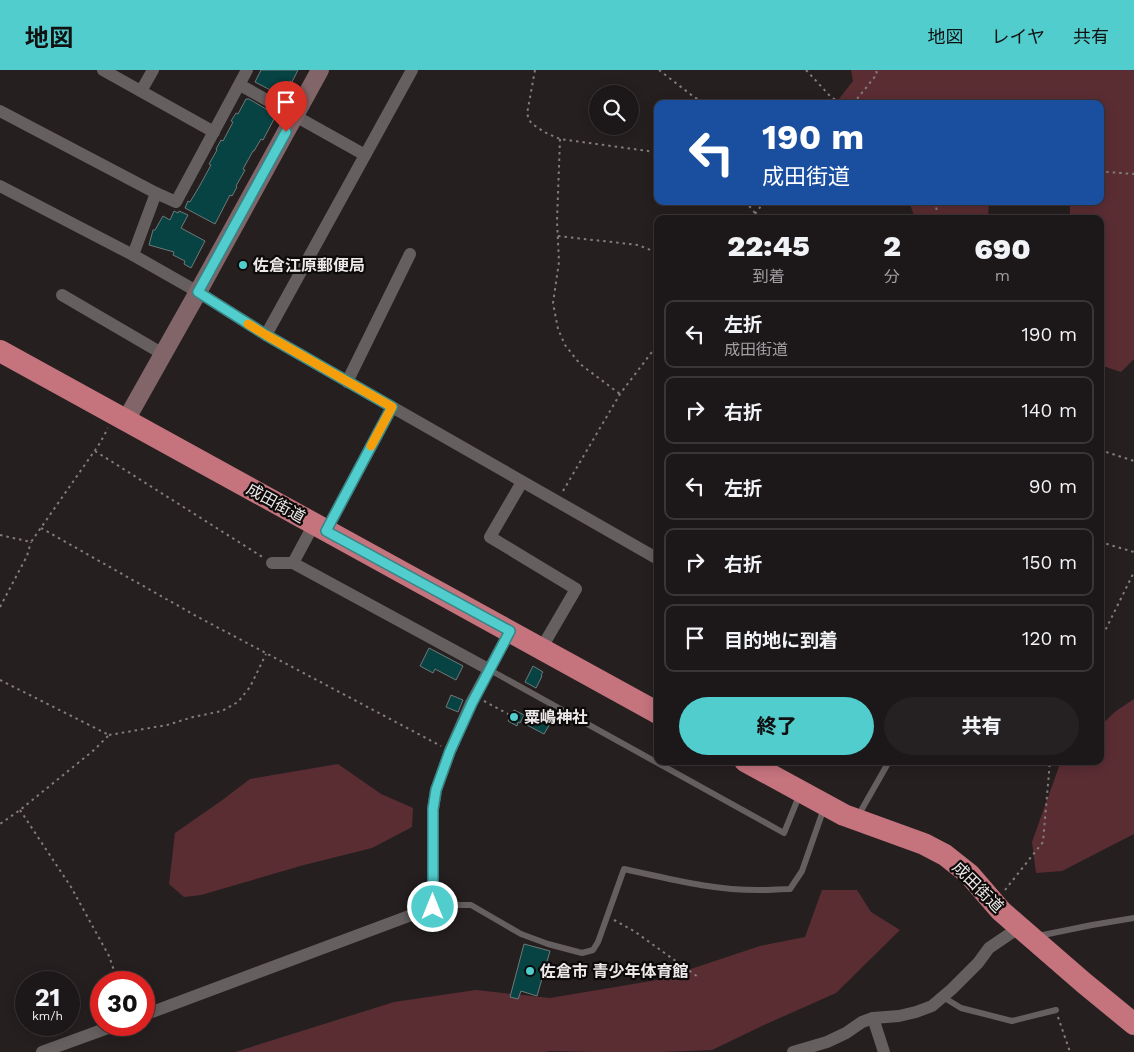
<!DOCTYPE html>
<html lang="ja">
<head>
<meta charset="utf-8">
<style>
	body { margin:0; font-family:"Work Sans","Noto Sans JP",sans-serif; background:#252021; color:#f1f3f6; height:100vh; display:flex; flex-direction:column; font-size:19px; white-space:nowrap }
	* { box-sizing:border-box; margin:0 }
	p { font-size:16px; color:#a09fa2 }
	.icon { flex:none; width:28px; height:28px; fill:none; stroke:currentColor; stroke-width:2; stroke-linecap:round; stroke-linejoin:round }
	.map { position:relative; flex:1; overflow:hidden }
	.side { position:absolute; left:654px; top:145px; width:450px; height:550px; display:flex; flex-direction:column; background:#1c1718; border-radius:10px; box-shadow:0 2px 12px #0003,0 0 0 1px #3a3637 }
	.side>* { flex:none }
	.banner { position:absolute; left:654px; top:30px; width:450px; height:105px; border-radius:10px; box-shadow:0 2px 12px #0003,0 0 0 1px #3a3637; background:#1a4fa0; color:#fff; overflow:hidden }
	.tools { position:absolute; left:589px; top:15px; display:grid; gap:10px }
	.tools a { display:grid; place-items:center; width:50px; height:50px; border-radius:50%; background:#1c1718; box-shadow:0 2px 12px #0003,0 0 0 1px #3a3637; font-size:25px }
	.speed { position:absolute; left:15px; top:901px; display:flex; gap:10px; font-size:25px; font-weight:700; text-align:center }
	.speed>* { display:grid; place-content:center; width:65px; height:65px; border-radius:50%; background:#1c1718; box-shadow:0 2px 12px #0003,0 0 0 1px #3a3637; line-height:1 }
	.speed small { font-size:12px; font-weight:400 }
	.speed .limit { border:8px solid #d22; background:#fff; color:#111 }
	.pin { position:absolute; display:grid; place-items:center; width:42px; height:42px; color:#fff; margin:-51px -21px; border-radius:50% 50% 50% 0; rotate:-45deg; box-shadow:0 0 5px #0007 }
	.pin .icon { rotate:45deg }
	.me { position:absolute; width:55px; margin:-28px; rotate:0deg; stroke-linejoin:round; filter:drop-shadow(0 0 4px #0008) }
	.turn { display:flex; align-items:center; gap:18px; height:105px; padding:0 25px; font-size:22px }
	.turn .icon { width:65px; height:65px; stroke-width:2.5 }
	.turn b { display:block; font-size:35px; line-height:42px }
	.eta { display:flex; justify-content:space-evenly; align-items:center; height:85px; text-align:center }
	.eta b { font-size:30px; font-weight:800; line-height:35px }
	.action { display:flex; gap:10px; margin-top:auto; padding:10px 25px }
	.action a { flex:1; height:58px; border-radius:30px; background:#52cdce; color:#111; font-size:20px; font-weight:800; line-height:58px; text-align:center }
	.action a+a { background:#252021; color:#f1f3f6 }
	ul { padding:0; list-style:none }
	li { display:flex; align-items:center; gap:15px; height:68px; margin:0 10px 8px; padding:0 15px; border:2px solid #3a3637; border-radius:10px }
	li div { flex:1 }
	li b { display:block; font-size:19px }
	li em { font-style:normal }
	header { display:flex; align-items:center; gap:30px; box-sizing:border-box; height:70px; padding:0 25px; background:#52cdce; color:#111 }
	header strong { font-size:24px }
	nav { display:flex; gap:28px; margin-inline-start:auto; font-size:18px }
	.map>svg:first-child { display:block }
	.green { fill:#5a2d33 }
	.building { fill:#074343; stroke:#6f7878 }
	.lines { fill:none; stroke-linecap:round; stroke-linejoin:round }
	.path { stroke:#837c7d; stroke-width:2; stroke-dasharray:2.5 4; stroke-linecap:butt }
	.lane { stroke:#665f5f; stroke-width:6 }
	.street { stroke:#665f5f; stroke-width:12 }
	.secondary { stroke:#826568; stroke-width:18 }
	.highway { stroke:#c5737d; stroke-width:22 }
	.route-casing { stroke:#358586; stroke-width:12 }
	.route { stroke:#52cdce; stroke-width:9 }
	.slow { stroke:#f59e0b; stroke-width:9 }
	.poi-dot { fill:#52cdce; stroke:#0d0a0a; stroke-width:2 }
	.labels { text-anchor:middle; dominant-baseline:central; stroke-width:4.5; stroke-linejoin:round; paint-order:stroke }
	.poi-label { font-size:16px; font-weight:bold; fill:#ede8e9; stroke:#0d0a0a; text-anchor:start }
	.street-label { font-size:16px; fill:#ede8e9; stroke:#0d0a0a }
</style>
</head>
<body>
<header>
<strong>地図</strong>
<nav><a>地図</a><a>レイヤ</a><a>共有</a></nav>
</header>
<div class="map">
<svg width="1134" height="982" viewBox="0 0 1134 982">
	<rect width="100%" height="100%" fill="#261f20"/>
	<g class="green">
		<path d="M851,0H1134V289L1121,302L1100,295V149H1070V135L1072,131H1100V93L1105,86L1100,85V34H835L853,11Z"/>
		<path d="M909,131H989L988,149H915Z"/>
		<path d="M1134,629V764L1062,801L1036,803L1032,772L1061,691H1100V656L1116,641Z"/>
		<path d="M338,694L381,724L413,738L412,757L372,778L304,795L201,825L184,827L169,814L175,763L221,731L250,709Z"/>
		<path d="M822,820H857L871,842L900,860L836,923L764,955L712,980L661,982H591L551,981L544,982H235L394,932L476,920L550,928L657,910L712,892L760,876L805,867Z"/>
	</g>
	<g class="building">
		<path d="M261,0H298L292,12L290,11L282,26L255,12Z"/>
		<path d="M246,29H249L278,46L276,50L274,49L263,70L261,69L254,81H253L243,99L245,100L236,116L237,117L232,126L230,125L215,154L185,138L188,131L190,132L199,117L211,95L209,94L217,80L216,79L221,70L223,71L233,52L231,51L236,43L238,44Z"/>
		<path d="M174,141L178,143L179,141L188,145L181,158L205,171L191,198L184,194L185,191L173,185L174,182L149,175L153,160H155L163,146L170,150Z"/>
		<path d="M429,578L463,596L456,610L435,599L433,603L420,596Z"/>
		<path d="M533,596L543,602L541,605L542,606L536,618L525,612Z"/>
		<path d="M451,625L463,630L458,642L446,637Z"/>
		<path d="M536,639L547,646L546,649L551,652L544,664L527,655Z"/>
		<path d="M514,640L524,645L520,653L518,652L517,656L508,651Z"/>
		<path d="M524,874L550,881L537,926L521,921L518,929L510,927Z"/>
	</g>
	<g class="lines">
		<g class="path">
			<path d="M535,0L527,44L531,53L544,62L560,69L648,81L658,84"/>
			<path d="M659,0L694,27L706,34"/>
			<path d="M806,0L830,26L841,34"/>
			<path d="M853,34L877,4L876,0"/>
			<path d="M560,69L557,151L559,192L553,233L558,259L565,275L580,294L620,324"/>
			<path d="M1100,100L1107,102L1134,104"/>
			<path d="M745,131L755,143L762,149"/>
			<path d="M936,131L937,149"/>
			<path d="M751,149L765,131"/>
			<path d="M558,166L638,175L658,183"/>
			<path d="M1100,380L1134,391"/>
			<path d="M95,381L264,488"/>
			<path d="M563,421L620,324L658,274"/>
			<path d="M41,458L198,547L441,676"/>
			<path d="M0,465L31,472L100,373L108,358"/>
			<path d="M1100,472L1134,482"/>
			<path d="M0,537L27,486L31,472"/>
			<path d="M1100,571L1134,502"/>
			<path d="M0,610L109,665L94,680L20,740L0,754"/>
			<path d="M484,631L508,644"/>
			<path d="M109,665L167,655L193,647L222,641L238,632L250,617L266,584"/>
			<path d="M20,740L71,817L109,886L118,912"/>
			<path d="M1005,820L1043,772L1050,691"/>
			<path d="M614,850L634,861L698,907"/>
			<path d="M1058,947L1070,982"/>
		</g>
		<g class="lane">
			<path d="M490,600L784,763L799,726"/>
			<path d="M858,746L887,695V691"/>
			<path d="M433,837L452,835H471L521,864L548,874L582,883L593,880L598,872L624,799C670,809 716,821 763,820C772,820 781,819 790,819L802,801L824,738"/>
			<path d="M1038,866L1092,855L1134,848"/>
			<path d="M943,927L961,938L1012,951L1056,940"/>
		</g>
		<g class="street">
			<path d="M103,0L214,62"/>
			<path d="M247,0L176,132L156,123L133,185L198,222L266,265L658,489"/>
			<path d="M240,15L365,85"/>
			<path d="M141,21L153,0"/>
			<path d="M0,41L156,123"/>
			<path d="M0,116L133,185"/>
			<path d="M62,225L163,284"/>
			<path d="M266,265L412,0"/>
			<path d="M347,312L410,184"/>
			<path d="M522,412L490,467L576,519L541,579"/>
			<path d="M326,461L392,337"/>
			<path d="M272,493H293L314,454"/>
			<path d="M293,493L490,600"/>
			<path d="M144,945L433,837V739L436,720L450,681L471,633L510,561"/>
			<path d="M873,948L884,982"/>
			<path d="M42,982L116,955"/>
			<path d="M793,982L827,972L846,963L862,952L873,948L899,946L916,942L932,936L952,919L978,893L989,878L1020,857"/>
		</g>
		<path class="secondary" d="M126,350L198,222L320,0"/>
		<g class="highway">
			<path d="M0,281L658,643"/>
			<path d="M745,691L844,745L924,774L945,785L969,804L1001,841L1084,913L1134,954"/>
		</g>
	</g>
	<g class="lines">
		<defs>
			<path id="route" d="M286,62L198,222L266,265L392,337L326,461L510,561L472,633L450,681L436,720L433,739V837"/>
		</defs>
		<use href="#route" class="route-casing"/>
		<use href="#route" class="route"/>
		<path class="slow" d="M248,254L266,265L392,337L371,376"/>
	</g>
	<g class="poi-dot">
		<circle cx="243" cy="195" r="5"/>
		<circle cx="514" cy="647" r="5"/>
		<circle cx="530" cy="901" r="5"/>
	</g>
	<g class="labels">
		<g class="poi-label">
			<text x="253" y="195">佐倉江原郵便局</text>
			<text x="524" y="647">粟嶋神社</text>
			<text x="540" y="901">佐倉市 青少年体育館</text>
		</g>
		<g class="street-label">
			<text transform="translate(276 433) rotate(29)">成田街道</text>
			<text transform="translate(978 817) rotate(45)">成田街道</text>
		</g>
	</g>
</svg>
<div class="tools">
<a><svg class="icon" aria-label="search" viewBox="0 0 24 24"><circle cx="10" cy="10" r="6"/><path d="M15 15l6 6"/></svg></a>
</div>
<div class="speed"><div>21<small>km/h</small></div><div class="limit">30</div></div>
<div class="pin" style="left:286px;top:62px;background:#d93025"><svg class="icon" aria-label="arrive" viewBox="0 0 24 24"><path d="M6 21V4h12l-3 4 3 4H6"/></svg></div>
<svg class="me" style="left:433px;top:837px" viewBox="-20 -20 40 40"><circle r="17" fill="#52cdce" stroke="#fff" stroke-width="3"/><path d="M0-11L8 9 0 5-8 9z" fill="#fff"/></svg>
<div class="banner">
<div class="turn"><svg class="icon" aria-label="left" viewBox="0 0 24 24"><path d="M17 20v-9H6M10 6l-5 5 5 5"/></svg><div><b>190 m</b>成田街道</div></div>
</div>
<section class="side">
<div class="eta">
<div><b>22:45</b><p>到着</p></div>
<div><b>2</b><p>分</p></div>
<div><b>690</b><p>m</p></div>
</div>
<ul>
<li><svg class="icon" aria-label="left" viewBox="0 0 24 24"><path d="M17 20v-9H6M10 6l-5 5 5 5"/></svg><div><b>左折</b><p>成田街道</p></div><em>190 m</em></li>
<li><svg class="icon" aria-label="right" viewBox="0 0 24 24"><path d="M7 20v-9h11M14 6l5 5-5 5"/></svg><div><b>右折</b></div><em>140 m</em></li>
<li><svg class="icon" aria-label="left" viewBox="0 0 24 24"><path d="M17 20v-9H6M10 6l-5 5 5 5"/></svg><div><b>左折</b></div><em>90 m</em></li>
<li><svg class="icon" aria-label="right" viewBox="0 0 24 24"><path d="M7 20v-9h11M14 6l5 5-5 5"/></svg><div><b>右折</b></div><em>150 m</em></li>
<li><svg class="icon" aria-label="arrive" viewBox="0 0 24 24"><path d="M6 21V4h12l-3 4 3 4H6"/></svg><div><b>目的地に到着</b></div><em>120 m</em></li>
</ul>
<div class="action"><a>終了</a><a>共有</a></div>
</section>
</div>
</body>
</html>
